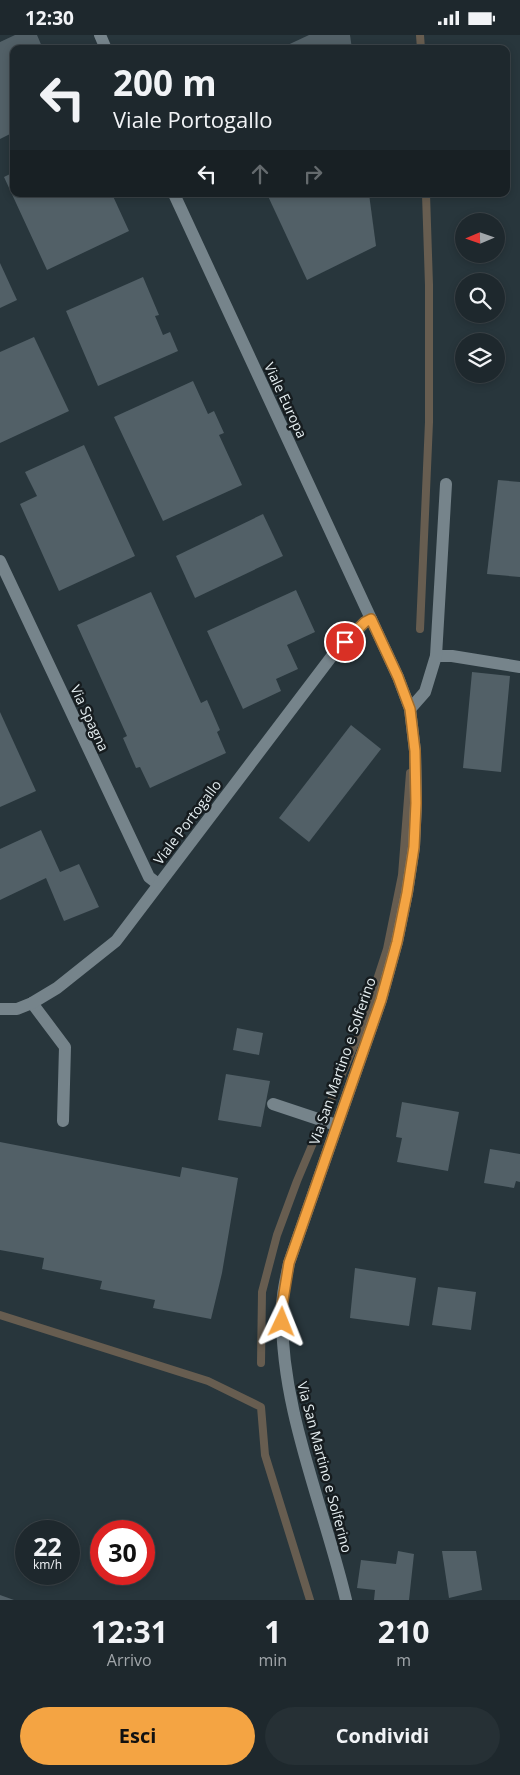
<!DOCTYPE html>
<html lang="it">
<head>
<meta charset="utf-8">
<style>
	body { margin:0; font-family:"Open Sans",sans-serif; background:#263035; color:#f1f3f6; height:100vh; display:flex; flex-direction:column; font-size:19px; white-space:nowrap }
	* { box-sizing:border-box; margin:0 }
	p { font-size:16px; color:#a1a6aa }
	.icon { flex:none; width:28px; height:28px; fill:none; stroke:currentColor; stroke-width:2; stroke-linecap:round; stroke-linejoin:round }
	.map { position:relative; height:1565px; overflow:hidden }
	.side { display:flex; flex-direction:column; background:#1e282d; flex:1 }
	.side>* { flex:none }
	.top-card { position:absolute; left:10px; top:10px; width:500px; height:152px; border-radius:10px; box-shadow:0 2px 8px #0003,0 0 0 1px #3c4449; background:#1e282d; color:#f1f3f6; overflow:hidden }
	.needle { width:32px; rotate:268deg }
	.buttons { position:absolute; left:455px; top:178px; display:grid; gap:10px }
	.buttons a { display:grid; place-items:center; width:50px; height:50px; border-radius:50%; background:#1e282d; box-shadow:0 2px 8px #0003,0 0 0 1px #3c4449; font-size:25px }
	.speed { position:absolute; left:15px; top:1485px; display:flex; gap:10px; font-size:25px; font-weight:700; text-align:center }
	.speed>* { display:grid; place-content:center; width:65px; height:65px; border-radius:50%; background:#1e282d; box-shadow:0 2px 8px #0003,0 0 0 1px #3c4449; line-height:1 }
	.speed small { font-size:12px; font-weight:400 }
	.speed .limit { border:8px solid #d22; background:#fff; color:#111 }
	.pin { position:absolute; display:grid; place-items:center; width:42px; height:42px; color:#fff; margin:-21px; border:2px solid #fff; border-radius:50%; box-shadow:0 1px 5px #0007 }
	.me { position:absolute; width:55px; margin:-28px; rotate:2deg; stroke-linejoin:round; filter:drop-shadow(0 0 4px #0008) }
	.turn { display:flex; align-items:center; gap:18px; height:105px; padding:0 20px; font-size:22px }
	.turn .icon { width:65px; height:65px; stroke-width:2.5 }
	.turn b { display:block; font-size:35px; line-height:42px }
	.lanes { display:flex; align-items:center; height:48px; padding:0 20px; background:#0003; justify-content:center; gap:25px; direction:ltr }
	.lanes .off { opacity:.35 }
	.eta { display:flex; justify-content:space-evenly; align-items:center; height:85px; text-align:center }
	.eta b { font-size:30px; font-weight:700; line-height:35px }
	.button { display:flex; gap:10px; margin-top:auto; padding:10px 20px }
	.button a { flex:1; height:58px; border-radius:30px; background:#f4a443; color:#111; font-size:20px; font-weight:700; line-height:58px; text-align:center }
	.button a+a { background:#263035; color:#f1f3f6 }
	.status { display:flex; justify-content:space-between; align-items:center; height:35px; padding:0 25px; background:#1e282d; direction:ltr }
	.status svg { height:14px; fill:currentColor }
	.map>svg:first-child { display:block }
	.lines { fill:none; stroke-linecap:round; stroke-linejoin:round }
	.stream { stroke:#675d50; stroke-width:8 }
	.building { fill:#526067 }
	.minor { stroke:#76848b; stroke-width:12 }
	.route-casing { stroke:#9f6b2c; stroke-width:12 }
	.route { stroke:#f4a443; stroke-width:9 }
	.labels { text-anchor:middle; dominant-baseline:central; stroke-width:5; stroke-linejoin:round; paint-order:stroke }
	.street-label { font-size:14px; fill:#e6eff2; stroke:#161c1f }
</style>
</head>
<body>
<div class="status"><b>12:30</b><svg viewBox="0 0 49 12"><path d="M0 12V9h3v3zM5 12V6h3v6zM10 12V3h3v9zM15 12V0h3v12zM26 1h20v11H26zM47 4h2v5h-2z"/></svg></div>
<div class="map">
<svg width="520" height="1565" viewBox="0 0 520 1565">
	<rect width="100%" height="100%" fill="#28363c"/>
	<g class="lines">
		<g class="stream">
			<path d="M420,0L421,14"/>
			<path d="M420,594L429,387V250L426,159"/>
			<path d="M0,1280L208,1346L261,1372L265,1420L310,1565"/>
			<path d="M261,1328L262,1257L277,1200L297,1146L361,994L387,914L402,840L410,738"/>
		</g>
	</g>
	<g class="building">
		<path d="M15,0H37L43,14H14V97L0,104V7Z"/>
		<path d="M309,0H350L352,14H279Z"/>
		<path d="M14,137V159H112L129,196L47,235L4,142Z"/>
		<path d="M267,159H369L376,211L307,245Z"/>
		<path d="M0,228L17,265L0,273Z"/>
		<path d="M143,242L159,280L155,281L163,300L170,297L178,316L98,351L66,276Z"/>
		<path d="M34,302L69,376L0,408V317Z"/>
		<path d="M193,346L208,379L214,376L224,398L219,400L242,450L163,486L114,382Z"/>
		<path d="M84,410L135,521L59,556L20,469L37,461L25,437Z"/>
		<path d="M498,445L520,447V542L487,539Z"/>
		<path d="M263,479L283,521L195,563L176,521Z"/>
		<path d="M296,555L315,597L287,610L298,634L276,644L281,656L243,674L207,596Z"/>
		<path d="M151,557L201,668L207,665L220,695L217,697L226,718L150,753L140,732L136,733L123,703L127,701L77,590Z"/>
		<path d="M472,637L510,641L501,737L463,733Z"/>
		<path d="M0,677L36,756L0,772Z"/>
		<path d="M351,690L381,714L309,807L279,783Z"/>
		<path d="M41,795L60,837L79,829L99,872L64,886L46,843L0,865V814Z"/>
		<path d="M237,993L263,998L259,1020L233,1015Z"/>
		<path d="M226,1039L270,1046L261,1092L218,1085Z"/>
		<path d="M402,1067L459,1077L448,1136L397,1127L402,1103L396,1102Z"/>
		<path d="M0,1107L180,1142L182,1132L238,1143L222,1238L211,1284L153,1273L155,1265L100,1254L102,1246L42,1234L44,1223L0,1215Z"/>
		<path d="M490,1114L520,1119V1147L516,1146L514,1153L484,1148Z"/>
		<path d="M355,1233L416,1243L409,1291L350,1283Z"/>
		<path d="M438,1252L476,1257L471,1295L432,1290Z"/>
		<path d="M398,1516L414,1519L409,1565H374L375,1555L357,1553L361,1525L396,1529Z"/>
		<path d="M442,1516H476L482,1555L449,1563Z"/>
		<path d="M0,1560L14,1565H0Z"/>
	</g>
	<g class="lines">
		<g class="minor">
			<path d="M100,0L106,14"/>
			<path d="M174,159L398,642L410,674L415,716L416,768L414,812L407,858L397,907L381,965L289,1228C286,1243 282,1258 282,1273C280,1374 323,1468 346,1565"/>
			<path d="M0,526L149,842L158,849"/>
			<path d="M436,621H452L520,632"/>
			<path d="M410,674L425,657L436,621L446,449"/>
			<path d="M32,968L65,1012L63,1086"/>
			<path d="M0,974H17L32,968L57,953L116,906L335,617L365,587L371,584"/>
			<path d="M273,1069L336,1090"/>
		</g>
	</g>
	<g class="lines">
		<defs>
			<path id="route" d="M282,1287V1271L289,1228L381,965L397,907L407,858L414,812L416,768L415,716L410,674L398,642L371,584L365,587L345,607"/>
		</defs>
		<use href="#route" class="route-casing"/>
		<use href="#route" class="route"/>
	</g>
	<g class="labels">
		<g class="street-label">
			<text transform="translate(286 365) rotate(65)">Viale Europa</text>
			<text transform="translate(90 683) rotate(65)">Via Spagna</text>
			<text transform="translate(187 787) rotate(-53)">Viale Portogallo</text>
			<text transform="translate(342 1026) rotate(-71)">Via San Martino e Solferino</text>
			<text transform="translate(325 1432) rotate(75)">Via San Martino e Solferino</text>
		</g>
	</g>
</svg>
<div class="buttons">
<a><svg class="needle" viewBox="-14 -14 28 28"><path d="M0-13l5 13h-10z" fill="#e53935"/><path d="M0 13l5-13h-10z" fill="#a1a6aa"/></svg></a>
<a><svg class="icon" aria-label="search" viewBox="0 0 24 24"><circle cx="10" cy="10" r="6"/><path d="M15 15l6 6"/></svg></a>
<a><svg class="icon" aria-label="layers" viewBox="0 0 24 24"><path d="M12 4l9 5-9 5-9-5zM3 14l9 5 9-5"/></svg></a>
</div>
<div class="speed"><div>22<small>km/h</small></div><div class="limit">30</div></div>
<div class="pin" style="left:345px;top:607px;background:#d93025"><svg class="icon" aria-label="arrive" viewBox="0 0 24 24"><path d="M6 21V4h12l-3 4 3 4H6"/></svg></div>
<svg class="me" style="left:282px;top:1287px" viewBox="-20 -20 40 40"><path d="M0-17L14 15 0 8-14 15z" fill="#f4a443" stroke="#fff" stroke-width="4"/></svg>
<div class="top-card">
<div class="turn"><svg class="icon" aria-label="left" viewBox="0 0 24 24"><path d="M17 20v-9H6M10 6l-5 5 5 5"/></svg><div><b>200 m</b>Viale Portogallo</div></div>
<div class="lanes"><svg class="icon" aria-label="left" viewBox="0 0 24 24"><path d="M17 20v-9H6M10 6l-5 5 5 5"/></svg><svg class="icon off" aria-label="ahead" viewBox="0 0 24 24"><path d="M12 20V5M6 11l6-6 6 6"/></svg><svg class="icon off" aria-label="right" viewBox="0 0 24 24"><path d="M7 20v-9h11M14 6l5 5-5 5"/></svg></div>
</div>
</div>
<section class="side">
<div class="eta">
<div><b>12:31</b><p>Arrivo</p></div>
<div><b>1</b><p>min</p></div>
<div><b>210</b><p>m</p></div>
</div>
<div class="button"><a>Esci</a><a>Condividi</a></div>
</section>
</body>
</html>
